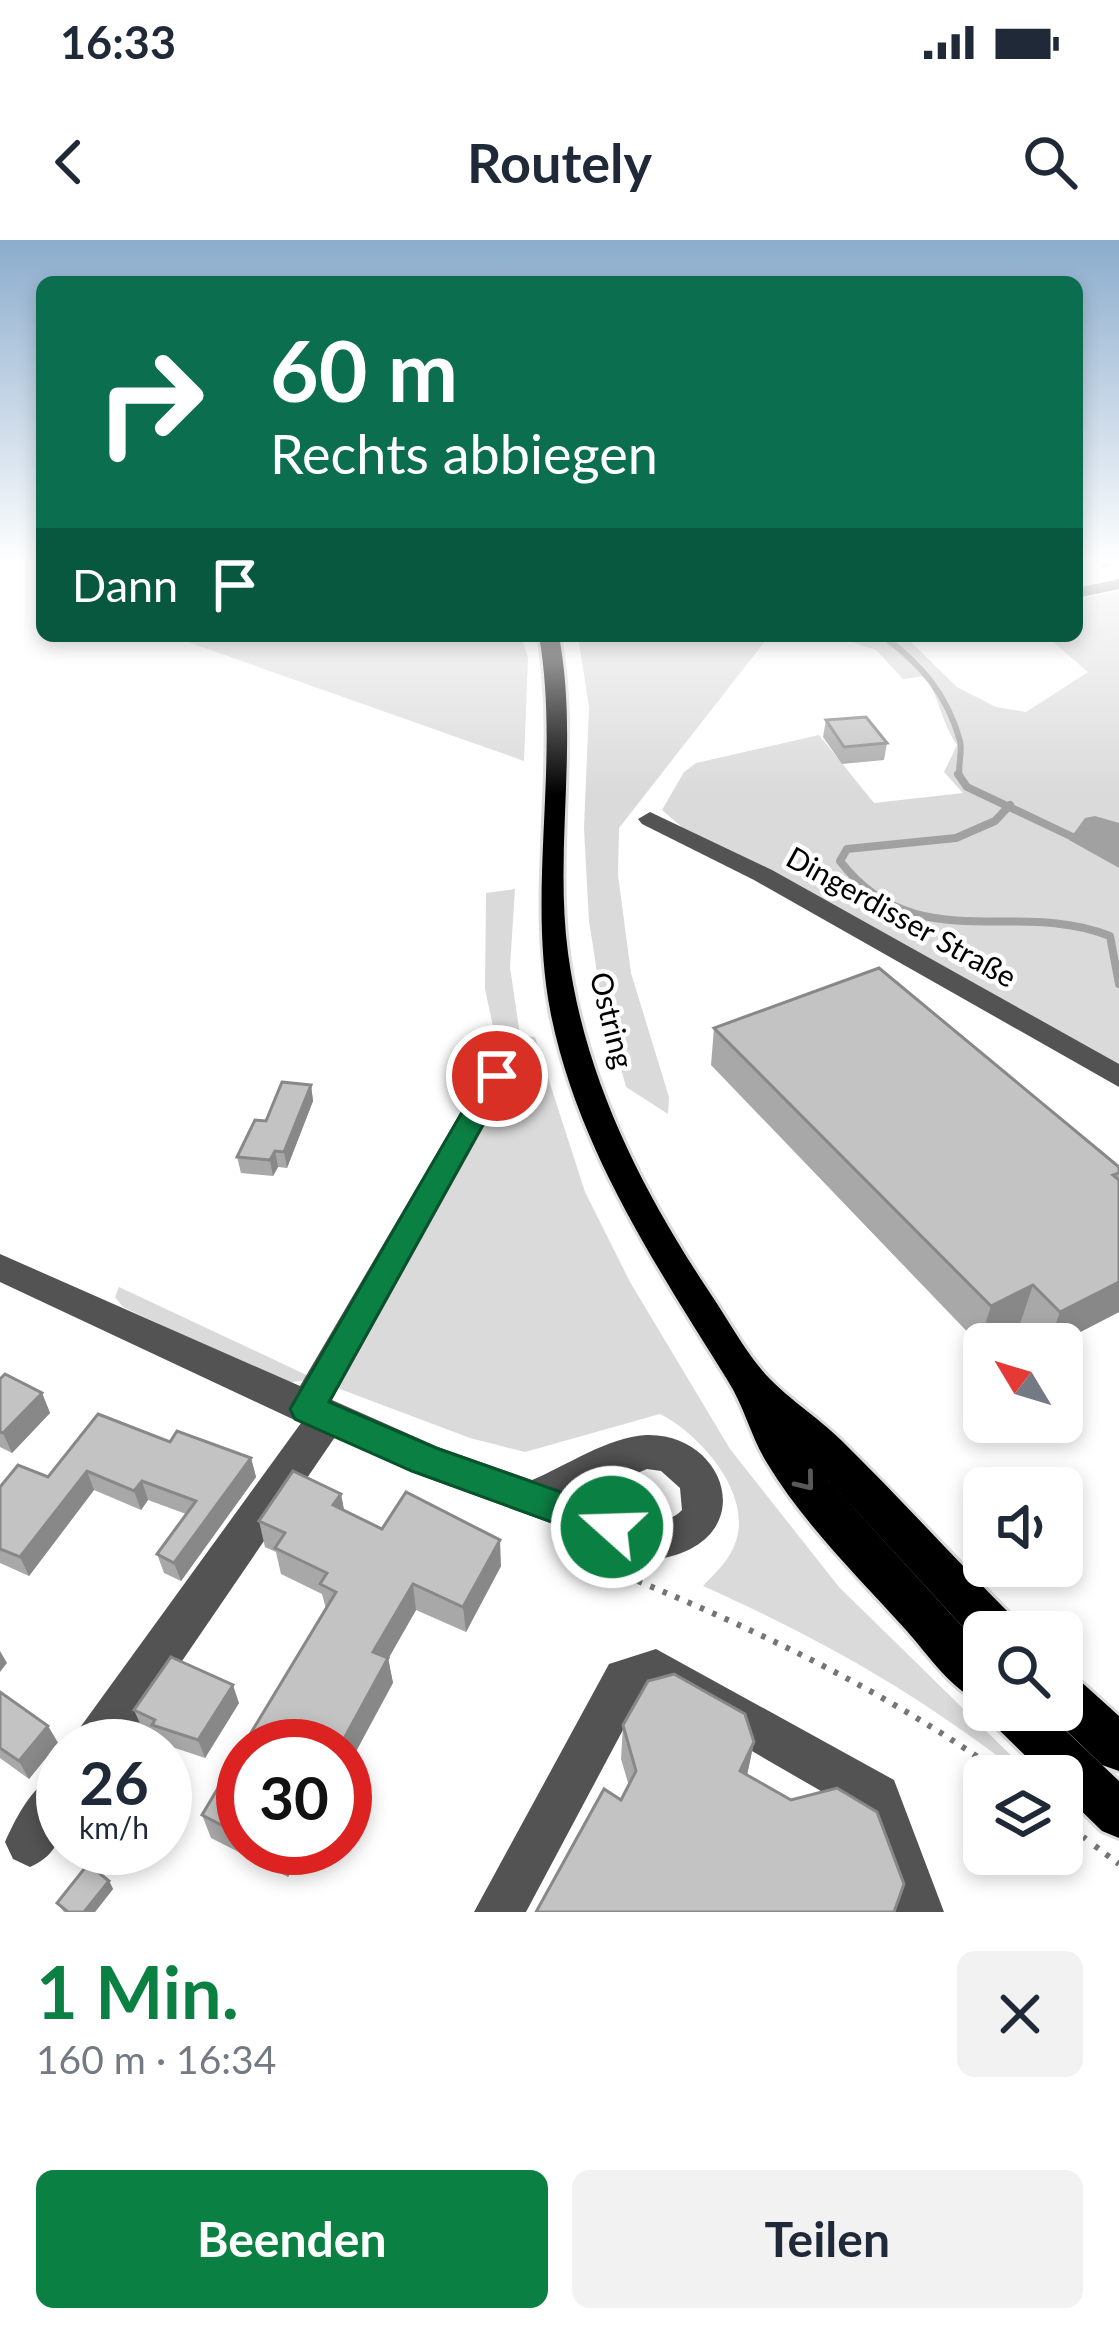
<!DOCTYPE html>
<html lang="de">
<head>
<meta charset="utf-8">
<style>
	body { margin:0; font-family:Lato,sans-serif; background:#f2f2f3; color:#1f2937; height:100vh; display:flex; flex-direction:column; font-size:45px; white-space:nowrap }
	* { box-sizing:border-box; margin:0 }
	p { font-size:39px; color:#747a83 }
	.icon { flex:none; width:66px; height:66px; fill:none; stroke:currentColor; stroke-width:2; stroke-linecap:round; stroke-linejoin:round }
	.map { position:relative; height:1672px; overflow:hidden }
	.drawer { display:flex; flex-direction:column; background:#fff; flex:1 }
	.drawer>* { flex:none }
	.top-card { position:absolute; left:36px; top:36px; width:1047px; height:366px; border-radius:18px; box-shadow:0 6px 18px #0003; background:#0b6e4f; color:#fff; overflow:hidden }
	.needle { width:78px; rotate:308deg }
	.controls { position:absolute; left:963px; top:1083px; display:grid; gap:24px }
	.controls a { display:grid; place-items:center; width:120px; height:120px; border-radius:18px; background:#fff; box-shadow:0 6px 18px #0003; font-size:60px }
	.speed { position:absolute; left:36px; top:1479px; display:flex; gap:24px; font-size:60px; font-weight:700; text-align:center }
	.speed>* { display:grid; place-content:center; width:156px; height:156px; border-radius:50%; background:#fff; box-shadow:0 6px 18px #0003; line-height:1 }
	.speed small { font-size:30px; font-weight:400 }
	.speed .limit { border:18px solid #d22; background:#fff; color:#111 }
	.pin { position:absolute; display:grid; place-items:center; width:102px; height:102px; color:#fff; margin:-51px; border:6px solid #fff; border-radius:50%; box-shadow:0 3px 12px #0007 }
	.me { position:absolute; width:132px; margin:-66px; rotate:290deg; stroke-linejoin:round; filter:drop-shadow(0 0 9px #0008) }
	.turn { display:flex; align-items:center; gap:42px; height:252px; padding:0 36px; font-size:54px }
	.turn .icon { width:156px; height:156px; stroke-width:2.5 }
	.turn b { display:block; font-size:84px; line-height:102px }
	.then { display:flex; align-items:center; height:114px; padding:0 36px; background:#0003; gap:24px; font-size:45px }
	.round { display:grid; place-items:center; flex:none; width:126px; height:126px; border-radius:18px; background:#f2f2f3 }
	.head { display:flex; align-items:center; justify-content:space-between; height:204px; padding:0 36px }
	h1 { font-size:72px; font-weight:700; line-height:90px; color:#0b8043 }
	.action { display:flex; gap:24px; margin-top:auto; padding:24px 36px }
	.action a { flex:1; height:138px; border-radius:18px; background:#0b8043; color:#fff; font-size:48px; font-weight:700; line-height:138px; text-align:center }
	.action a+a { background:#f2f2f3; color:#1f2937 }
	.status { display:flex; justify-content:space-between; align-items:center; height:84px; padding:0 60px; background:#fff; direction:ltr }
	.status svg { height:33px; fill:currentColor }
	header { display:flex; justify-content:space-between; align-items:center; height:156px; padding:0 36px; background:#fff; font-size:54px; font-weight:700 }
	.map>svg:first-child { display:block }
	.green { fill:#dadada }
	.water { fill:#a1a1a1 }
	.lines { fill:none; stroke-linecap:round; stroke-linejoin:round }
	.stream-far1 { stroke:#a1a1a1; stroke-width:6 }
	.stream { stroke:#a1a1a1; stroke-width:8 }
	.major-casing { stroke:#dbdbdb; stroke-width:6 }
	.path { stroke:#757575; stroke-width:6; stroke-dasharray:4.5 9; stroke-linecap:butt }
	.minor { fill:#535353; fill-rule:evenodd }
	.major { fill:#000; fill-rule:evenodd }
	.wall { fill:#a8a8a8 }
	.shaded-wall { fill:#888 }
	.building { fill:#c3c3c3; stroke:#888; stroke-width:3 }
	.oneway { stroke:#595959 }
	.route { fill:#0b8043; stroke:#07532c; stroke-width:3 }
	.labels { text-anchor:middle; dominant-baseline:central; stroke-width:9; stroke-linejoin:round; paint-order:stroke }
	.street-label { font-size:30px; fill:#000; stroke:#fff }
</style>
</head>
<body>
<div class="status"><b>16:33</b><svg viewBox="0 0 49 12"><path d="M0 12V9h3v3zM5 12V6h3v6zM10 12V3h3v9zM15 12V0h3v12zM26 1h20v11H26zM47 4h2v5h-2z"/></svg></div>
<header><svg class="icon" aria-label="back" viewBox="0 0 24 24"><path d="M15 5l-7 7 7 7"/></svg>Routely<svg class="icon" aria-label="search" viewBox="0 0 24 24"><circle cx="10" cy="10" r="6"/><path d="M15 15l6 6"/></svg></header>
<div class="map">
<svg width="1119" height="1672" viewBox="0 0 1119 1672">
	<rect width="100%" height="100%" fill="#fff"/>
	<g class="green">
		<path d="M1119,351V583L1082,589L1070,600L1119,628V830L683,588L662,570L684,532L696,523L819,495L874,563L963,553L944,532L957,505C941,482 939,456 925,436L903,439L876,410L833,396H891L911,402L957,447L996,467L1026,472L1088,432L1046,396H1077V360Z"/>
		<path d="M171,396H521L528,417L524,521Z"/>
		<path d="M578,396H769L619,588L618,635L631,733L669,857L668,874L626,847L600,752L589,681L584,589L589,467Z"/>
		<path d="M515,649L510,727L520,795L535,797L585,952L630,1042L730,1209L839,1347L1032,1536H1024C918,1454 826,1401 703,1346C716,1332 730,1320 736,1301C752,1253 700,1194 660,1174L525,1212L470,1198L332,1146L504,838L485,749L486,653Z"/>
		<path d="M119,1047L315,1139L285,1143L123,1067L115,1057Z"/>
	</g>
	<path class="water" d="M1095,576L1119,583V628L1069,600L1085,578Z"/>
	<g class="lines">
		<path class="stream-far1" d="M883,396C921,424 947,454 960,501C963,513 957,526 960,537"/>
		<g class="stream">
			<path d="M958,534L967,547L1079,600"/>
			<path d="M1010,565L995,581L956,598L847,609L840,621C915,719 1014,658 1110,696L1119,744"/>
		</g>
		<defs>
			<g id="major">
				<path d="M539,396H559C579,502 554,607 568,713C585,839 641,949 710,1053C727,1078 742,1106 761,1129C782,1155 817,1176 842,1201C900,1258 955,1319 1013,1377L1019,1392H984L981,1407L818,1229L984,1410V1464C952,1451 929,1416 906,1390C859,1338 803,1283 767,1223C751,1197 744,1166 728,1141C656,1025 579,911 551,775C526,649 561,523 539,396Z"/>
				<path d="M1062,1432L1078,1439L1119,1476V1531L1102,1525L1046,1471L1062,1470Z"/>
				<path d="M988,1470H1044L1119,1541V1598L1102,1591L1062,1552V1536H1046L995,1486Z"/>
			</g>
		</defs>
		<use href="#major" class="major-casing"/>
		<g class="path">
			<path d="M555,1300L561,1310C718,1372 868,1438 1005,1536"/>
			<path d="M1062,1580L1086,1599"/>
			<path d="M1095,1606L1119,1624"/>
		</g>
		<g class="minor">
			<path d="M1096,321H1119V322L1103,328Z"/>
			<path d="M1119,339V349L1077,358V348Z"/>
			<path d="M650,572L772,630L1119,824V847L754,640L642,584L638,579Z"/>
			<path d="M497,826L512,836L332,1160L438,1207L532,1240C566,1226 608,1197 646,1195C729,1192 764,1306 652,1320L411,1232L335,1197L124,1506H73L79,1489L301,1183L0,1042V1014L300,1146L482,836ZM647,1229L661,1231L680,1248L682,1270C657,1296 609,1267 580,1257Z"/>
			<path d="M656,1409L894,1540L944,1672H894L859,1573L653,1454L640,1458L526,1672H474L609,1424Z"/>
			<path d="M63,1530C63,1569 72,1609 30,1627L13,1619L5,1602C17,1575 35,1541 63,1530Z"/>
		</g>
		<use href="#major" class="major"/>
	</g>
	<g class="wall">
		<path d="M826,480L887,503L884,520L842,524L823,497Z"/>
		<path d="M714,788L1119,927V1072L1057,1104H1041L1020,1084L979,1104L711,825Z"/>
		<path d="M311,845L313,861L287,928L278,927L273,936L241,933L237,917L266,881Z"/>
		<path d="M0,1139L42,1153L50,1173L12,1213L0,1207Z"/>
		<path d="M170,1202L251,1218L256,1237L181,1341L164,1333L157,1314L186,1274L148,1260L141,1270L94,1250L29,1336L0,1323V1247L48,1237Z"/>
		<path d="M341,1254L344,1271L382,1289L501,1326L466,1392L416,1370L388,1418L393,1443L326,1369L322,1354L281,1334L276,1312L265,1307L259,1281Z"/>
		<path d="M0,1452L48,1486L58,1503L29,1539L0,1518Z"/>
		<path d="M239,1463L205,1518L160,1503L156,1495L142,1488L134,1470Z"/>
		<path d="M623,1485L754,1502L747,1535L621,1560L629,1546L621,1519Z"/>
		<path d="M243,1506V1608H304L288,1637L211,1598L202,1575Z"/>
		<path d="M63,1575V1608H113L95,1630L109,1641L113,1649L95,1672H64L57,1663L86,1627L60,1607L55,1598Z"/>
	</g>
	<g class="shaded-wall">
		<path d="M311,845L313,861L287,928L284,912Z"/>
		<path d="M275,911L278,927L273,936L270,920Z"/>
		<path d="M1119,1042V1072L1057,1104H1048L1060,1072Z"/>
		<path d="M1033,1045L1020,1084L979,1104L991,1066Z"/>
		<path d="M42,1153L50,1173L12,1213L3,1193Z"/>
		<path d="M251,1218L256,1237L181,1341L174,1323Z"/>
		<path d="M87,1231L94,1250L29,1336L20,1317Z"/>
		<path d="M142,1241L148,1260L141,1270L134,1251Z"/>
		<path d="M341,1254L346,1280L333,1265Z"/>
		<path d="M500,1300L501,1326L466,1392L463,1367Z"/>
		<path d="M413,1344L416,1370L378,1437L373,1412Z"/>
		<path d="M0,1411L7,1423L0,1432Z"/>
		<path d="M388,1418L393,1443L345,1532V1506H340Z"/>
		<path d="M233,1445L239,1463L205,1518L198,1500Z"/>
		<path d="M48,1486L58,1503L29,1539L19,1521Z"/>
		<path d="M754,1502L747,1535L740,1531Z"/>
		<path d="M102,1608H113L94,1633L89,1624Z"/>
		<path d="M285,1608H304L288,1637L281,1615Z"/>
		<path d="M109,1641L113,1649L95,1672H84Z"/>
	</g>
	<g class="building">
		<path d="M866,477L887,503L844,507L826,480Z"/>
		<path d="M879,728L1119,927V933L1113,935L1119,940V1042L1060,1072L1033,1045L991,1066L714,788Z"/>
		<path d="M282,842L311,845L284,912L275,911L270,920L237,917L255,880L266,881Z"/>
		<path d="M5,1134L42,1153L3,1193L0,1192V1139Z"/>
		<path d="M98,1174L170,1202L177,1191L251,1218L174,1323L157,1314L196,1261L142,1241L134,1251L87,1231L20,1317L0,1309V1247L18,1225L48,1237Z"/>
		<path d="M293,1231L341,1254L333,1265L382,1289L406,1252L500,1300L463,1367L413,1344L373,1412L388,1418L340,1506H243L336,1352L320,1344L327,1333L275,1308L285,1293L259,1281Z"/>
		<path d="M171,1417L233,1445L198,1500L152,1485L155,1480L134,1470Z"/>
		<path d="M674,1434L745,1474L754,1502L740,1531L791,1560L837,1548L877,1572L904,1644L894,1672H536L604,1549L621,1560L636,1531L623,1485L648,1441Z"/>
		<path d="M0,1452L48,1486L19,1521L0,1508Z"/>
		<path d="M243,1506V1596L202,1575Z"/>
		<path d="M63,1575V1605L55,1598Z"/>
		<path d="M67,1608H102L89,1624Z"/>
		<path d="M267,1608H285L281,1615Z"/>
		<path d="M88,1624L109,1641L84,1672H68L57,1663Z"/>
	</g>
	<defs><path id="oneway-chevron" d="M-2-3.5L2.5 0L-2 3.5" fill="none" stroke-width="1.6" stroke-linecap="round" stroke-linejoin="round" transform="scale(3)"/></defs>
	<use class="oneway" href="#oneway-chevron" transform="translate(806 1242) rotate(51)"/>
	<linearGradient id="sky" x2="0" y2="1"><stop stop-color="#8baccc"/><stop offset="0.58" stop-color="#fff"/><stop offset="1" stop-color="#fff" stop-opacity="0"/></linearGradient>
	<rect width="1119" height="555" fill="url(#sky)"/>
	<path class="route" d="M497,827L510,836L329,1162L436,1208L626,1275L631,1287L626,1299L612,1304L412,1231L295,1179L290,1169L483,836Z"/>
	<g class="labels">
		<g class="street-label">
			<text transform="translate(902 676) rotate(29)">Dingerdisser Straße</text>
			<text transform="translate(613 780) rotate(76)">Ostring</text>
		</g>
	</g>
</svg>
<div class="controls">
<a><svg class="needle" viewBox="-14 -14 28 28"><path d="M0-13l5 13h-10z" fill="#e53935"/><path d="M0 13l5-13h-10z" fill="#747a83"/></svg></a>
<a><svg class="icon" aria-label="sound" viewBox="0 0 24 24"><path d="M4 9h4l5-4v14l-5-4H4zM17 9q2 3 0 6"/></svg></a>
<a><svg class="icon" aria-label="search" viewBox="0 0 24 24"><circle cx="10" cy="10" r="6"/><path d="M15 15l6 6"/></svg></a>
<a><svg class="icon" aria-label="layers" viewBox="0 0 24 24"><path d="M12 4l9 5-9 5-9-5zM3 14l9 5 9-5"/></svg></a>
</div>
<div class="speed"><div>26<small>km/h</small></div><div class="limit">30</div></div>
<div class="pin" style="left:497px;top:836px;background:#d93025"><svg class="icon" aria-label="arrive" viewBox="0 0 24 24"><path d="M6 21V4h12l-3 4 3 4H6"/></svg></div>
<svg class="me" style="left:612px;top:1287px" viewBox="-20 -20 40 40"><circle r="17" fill="#0b8043" stroke="#fff" stroke-width="3"/><path d="M0-11L8 9 0 5-8 9z" fill="#fff"/></svg>
<div class="top-card">
<div class="turn"><svg class="icon" aria-label="right" viewBox="0 0 24 24"><path d="M7 20v-9h11M14 6l5 5-5 5"/></svg><div><b>60 m</b>Rechts abbiegen</div></div>
<div class="then">Dann<svg class="icon" aria-label="arrive" viewBox="0 0 24 24"><path d="M6 21V4h12l-3 4 3 4H6"/></svg></div>
</div>
</div>
<section class="drawer">
<div class="head"><div><h1>1 Min.</h1><p>160 m · 16:34</p></div><a class="round"><svg class="icon" aria-label="close" viewBox="0 0 24 24"><path d="M6 6l12 12M18 6L6 18"/></svg></a></div>
<div class="action"><a>Beenden</a><a>Teilen</a></div>
</section>
</body>
</html>
